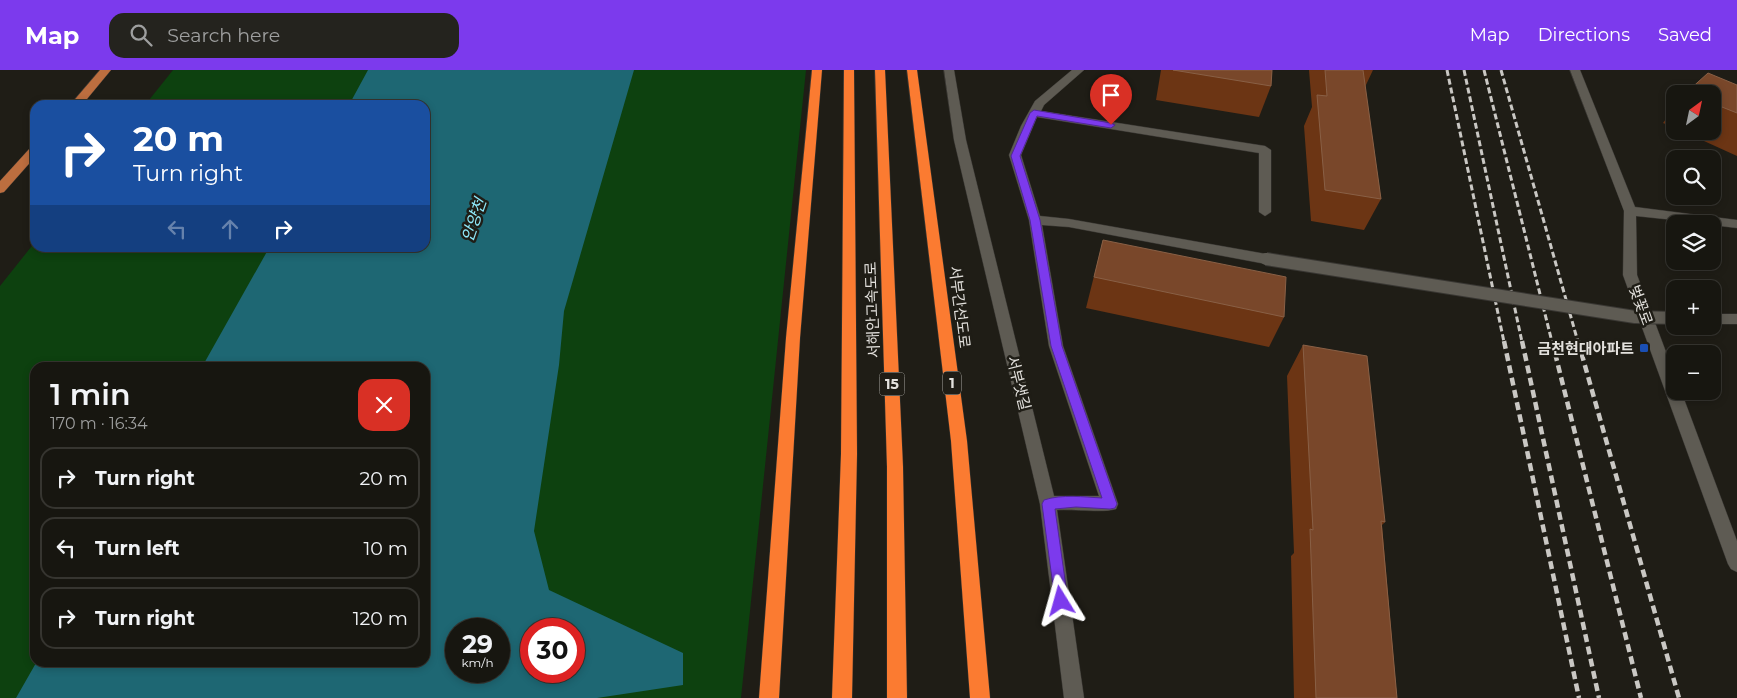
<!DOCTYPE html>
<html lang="en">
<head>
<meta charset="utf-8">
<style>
	body { margin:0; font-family:Montserrat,"Noto Sans KR",sans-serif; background:#24231e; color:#f1f3f6; height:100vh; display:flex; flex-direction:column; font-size:19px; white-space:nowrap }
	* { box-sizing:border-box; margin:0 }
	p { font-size:16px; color:#9e9f9f }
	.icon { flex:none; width:28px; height:28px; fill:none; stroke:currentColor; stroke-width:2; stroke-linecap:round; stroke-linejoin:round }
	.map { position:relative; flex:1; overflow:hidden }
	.sheet { position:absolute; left:30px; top:292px; width:400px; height:305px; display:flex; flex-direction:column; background:#171610; border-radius:15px; box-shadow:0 2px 8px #0003,0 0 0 1px #363530 }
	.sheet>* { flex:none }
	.top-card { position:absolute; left:30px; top:30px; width:400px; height:152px; border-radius:15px; box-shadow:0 2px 8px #0003,0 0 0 1px #363530; background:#1a4fa0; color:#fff; overflow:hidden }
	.needle { width:32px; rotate:33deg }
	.buttons { position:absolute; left:1666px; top:15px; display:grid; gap:10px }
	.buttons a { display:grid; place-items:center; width:55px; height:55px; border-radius:10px; background:#171610; box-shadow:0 2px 8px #0003,0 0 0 1px #363530; font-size:25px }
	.speed { position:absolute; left:445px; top:548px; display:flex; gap:10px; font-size:25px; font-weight:700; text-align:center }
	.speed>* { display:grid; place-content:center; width:65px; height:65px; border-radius:50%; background:#171610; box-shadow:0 2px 8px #0003,0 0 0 1px #363530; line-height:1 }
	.speed small { font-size:12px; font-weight:400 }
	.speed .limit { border:8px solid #d22; background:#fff; color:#111 }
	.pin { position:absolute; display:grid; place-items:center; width:42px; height:42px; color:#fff; margin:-51px -21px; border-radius:50% 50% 50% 0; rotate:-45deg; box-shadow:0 0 5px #0007 }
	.pin .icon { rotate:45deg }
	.me { position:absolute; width:55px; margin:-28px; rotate:352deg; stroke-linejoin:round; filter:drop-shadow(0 0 4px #0008) }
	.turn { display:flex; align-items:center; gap:18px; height:105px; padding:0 20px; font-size:22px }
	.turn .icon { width:65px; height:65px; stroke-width:2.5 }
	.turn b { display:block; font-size:35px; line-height:42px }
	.lanes { display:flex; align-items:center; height:48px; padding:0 20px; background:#0003; justify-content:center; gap:25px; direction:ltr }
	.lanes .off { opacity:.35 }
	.round { display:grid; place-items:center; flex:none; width:52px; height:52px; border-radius:15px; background:#24231e }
	.headline { display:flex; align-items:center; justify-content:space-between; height:85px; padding:0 20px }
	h1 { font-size:30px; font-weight:600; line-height:38px }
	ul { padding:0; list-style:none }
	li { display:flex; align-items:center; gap:15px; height:62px; margin:0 10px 8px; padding:0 10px; border:2px solid #363530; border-radius:15px }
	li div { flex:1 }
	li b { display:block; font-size:19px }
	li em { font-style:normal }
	header { display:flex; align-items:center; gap:30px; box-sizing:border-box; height:70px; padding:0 25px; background:#7c3aed; color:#fff }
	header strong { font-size:24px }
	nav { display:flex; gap:28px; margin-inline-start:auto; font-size:18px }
	.search { width:350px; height:45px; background:#24231e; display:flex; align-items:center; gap:12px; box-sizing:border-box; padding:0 18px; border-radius:15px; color:#9e9f9f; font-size:19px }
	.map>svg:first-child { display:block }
	.green { fill:#0d410f; fill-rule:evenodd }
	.water { fill:#1e6773; fill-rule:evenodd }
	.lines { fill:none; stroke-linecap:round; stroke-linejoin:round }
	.minor-casing { stroke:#393733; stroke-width:1 }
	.major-casing { stroke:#393733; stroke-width:1 }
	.highway-casing { stroke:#393733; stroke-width:1 }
	.minor { fill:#5e5b53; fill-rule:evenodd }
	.major { fill:#bc6e3f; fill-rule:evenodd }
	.highway { fill:#fb7b31; fill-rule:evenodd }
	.rail-far1 { stroke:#cac8c4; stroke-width:3; stroke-dasharray:6 3; stroke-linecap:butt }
	.rail { stroke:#cac8c4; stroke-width:4.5; stroke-dasharray:8 4.5; stroke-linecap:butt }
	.minor-bridge-casing { stroke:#393733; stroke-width:14; stroke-linecap:butt }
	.minor-bridge { stroke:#5e5b53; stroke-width:12 }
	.wall { fill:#6c3514 }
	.building { fill:#79472a; stroke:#896046 }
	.route { fill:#7c3aed; stroke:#51269a }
	.transit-dot { fill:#1a4fb4; stroke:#1f1d16; stroke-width:2 }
	.labels { text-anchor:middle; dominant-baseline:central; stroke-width:5; stroke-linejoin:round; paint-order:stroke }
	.shield { fill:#1f1d16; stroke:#a8a6a1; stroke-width:1 }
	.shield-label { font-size:14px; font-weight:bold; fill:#e3e1dd }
	.street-label { font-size:15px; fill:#e3e1dd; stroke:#1f1d16 }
	.poi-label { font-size:15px; font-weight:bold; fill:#e3e1dd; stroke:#1f1d16; text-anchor:end }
	.water-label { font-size:16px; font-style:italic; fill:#90eafb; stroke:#1f1d16 }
</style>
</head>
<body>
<header>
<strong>Map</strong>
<div class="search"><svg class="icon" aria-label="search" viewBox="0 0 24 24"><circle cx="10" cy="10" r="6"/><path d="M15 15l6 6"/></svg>Search here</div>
<nav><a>Map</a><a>Directions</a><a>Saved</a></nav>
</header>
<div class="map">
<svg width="1737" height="628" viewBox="0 0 1737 628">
	<rect width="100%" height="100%" fill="#1f1d16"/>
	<path class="green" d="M173,0H806L741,628H0V216L35,172V178H425V35H145ZM35,298H425V592H35ZM456,559H499V601H456ZM531,559H574V601H531Z"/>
	<path class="water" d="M368,0H634L564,241L559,295L534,461L549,520L683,583V615L597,628H16L36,593L425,592V298L202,297L269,178H425V35H349ZM456,559H499V601H456ZM531,559H574V601H531Z"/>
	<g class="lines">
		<defs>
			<g id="minor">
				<path d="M944,0H954L966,70L1054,426H1099L1049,276L1029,150L1009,85L1021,56L1035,31L1072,0H1084L1044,35L1041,41L1265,76L1271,80V142L1265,146L1259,142V83L1037,47L1021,85L1040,146L1069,149L1266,184L1271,186L1273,189L1271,192L1266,194L1069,157L1042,155L1063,276L1118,434L1116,439C1104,443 1073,439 1057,440L1084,628H1064L1040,434L954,70Z"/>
				<path d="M1570,0H1580L1635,137L1737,150V158L1712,155V154L1636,146L1637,205L1675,306V321H1681L1737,471V502L1731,499L1728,494L1623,205L1624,141Z"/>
				<rect x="1712" y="244" width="25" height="10"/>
			</g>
			<g id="major">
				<path d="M100,0H111L82,35H70Z"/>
				<path d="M35,76V87L4,122L0,123V111L31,77Z"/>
			</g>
			<g id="highway">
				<path d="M812,0H822L800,268L779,628H759L786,268Z"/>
				<path d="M844,0H854L857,384L852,628H832L841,384Z"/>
				<path d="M875,0H885L903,397L907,628H887V397Z"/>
				<path d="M907,0H917L967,371L990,628H970L951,371Z"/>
			</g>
		</defs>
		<use href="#minor" class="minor-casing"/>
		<use href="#major" class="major-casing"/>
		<use href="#highway" class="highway-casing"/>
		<use href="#minor" class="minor"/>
		<use href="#major" class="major"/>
		<use href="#highway" class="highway"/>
		<g class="rail-far1">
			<path d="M1447,0L1504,272"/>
			<path d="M1464,0L1522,272"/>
			<path d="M1484,0L1552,272"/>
			<path d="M1501,0L1578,272"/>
		</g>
		<g class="rail">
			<path d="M1504,271L1579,628"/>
			<path d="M1522,271L1599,628"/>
			<path d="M1552,271L1641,628"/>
			<path d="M1578,271L1679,628"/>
		</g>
		<defs>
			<path id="minor-bridge" d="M1266,189L1635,247L1675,248"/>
		</defs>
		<use href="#minor-bridge" class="minor-bridge-casing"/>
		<use href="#minor-bridge" class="minor-bridge"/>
	</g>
	<g class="wall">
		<path d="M1161,0H1272L1271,16L1259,47L1156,30Z"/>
		<path d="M1309,0H1373L1365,17L1381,129L1364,160L1311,151L1304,56L1312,37Z"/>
		<path d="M1737,15V86L1682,61H1712V24H1685L1687,22Z"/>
		<path d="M1675,37V58L1663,53Z"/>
		<path d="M1103,170L1284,247L1269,277L1086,238Z"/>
		<path d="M1303,275L1385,452L1382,455L1397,628H1294L1291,486L1294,483L1287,306Z"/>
	</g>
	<g class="building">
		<path d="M1173,0H1272L1271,16Z"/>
		<path d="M1325,0H1363L1381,129L1325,120L1317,25L1327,26Z"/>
		<path d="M1708,3L1737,15V43L1712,33V24H1691L1687,22Z"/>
		<path d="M1103,170L1286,207L1284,247L1094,207Z"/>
		<path d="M1303,275L1367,286L1385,452L1381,451L1397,628H1316L1310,459L1313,460Z"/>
	</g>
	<path class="route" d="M1034,40L1111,53L1115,55L1111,58L1037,46L1020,86L1040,150L1062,276L1117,434L1115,438L1110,439L1076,437L1055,439L1068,531L1066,536L1061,537L1056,536L1055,531L1042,434L1044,430C1062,424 1084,427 1102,428L1051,276L1030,150L1011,86L1030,43Z"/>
	<rect class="transit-dot" x="1639" y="273" width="10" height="10" rx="2.5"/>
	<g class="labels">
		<g class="shield">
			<rect x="943" y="301.5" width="18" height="23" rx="4"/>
			<rect x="879.5" y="302.5" width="25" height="23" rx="4"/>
		</g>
		<g class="shield-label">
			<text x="952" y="313">1</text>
			<text x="892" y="314">15</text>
		</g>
		<g class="street-label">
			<text transform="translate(1641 235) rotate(70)">벚꽃로</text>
			<text transform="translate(960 237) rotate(83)">서부간선도로</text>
			<text transform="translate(872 240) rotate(-92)">서해안고속도로</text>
			<text transform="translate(1019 313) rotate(76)">서부샛길</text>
		</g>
		<g class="poi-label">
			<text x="1634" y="278">금천현대아파트</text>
		</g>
		<g class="water-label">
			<text transform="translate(474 150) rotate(-71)">안양천</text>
		</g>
	</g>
</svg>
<div class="buttons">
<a><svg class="needle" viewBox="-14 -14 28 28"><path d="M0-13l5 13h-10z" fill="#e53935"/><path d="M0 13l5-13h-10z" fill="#9e9f9f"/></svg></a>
<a><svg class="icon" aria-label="search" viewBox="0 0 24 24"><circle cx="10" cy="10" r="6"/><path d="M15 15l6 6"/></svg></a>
<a><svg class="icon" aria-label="layers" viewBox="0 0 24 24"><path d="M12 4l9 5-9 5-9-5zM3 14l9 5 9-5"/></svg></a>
<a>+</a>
<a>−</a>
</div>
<div class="speed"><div>29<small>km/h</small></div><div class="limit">30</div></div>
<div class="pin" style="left:1111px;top:55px;background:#d93025"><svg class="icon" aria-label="arrive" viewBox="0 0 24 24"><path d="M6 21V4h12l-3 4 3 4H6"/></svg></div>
<svg class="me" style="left:1061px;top:531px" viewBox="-20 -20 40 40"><path d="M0-17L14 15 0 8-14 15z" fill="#7c3aed" stroke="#fff" stroke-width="4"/></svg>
<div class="top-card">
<div class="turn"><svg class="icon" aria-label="right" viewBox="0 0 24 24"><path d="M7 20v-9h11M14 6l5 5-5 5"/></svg><div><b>20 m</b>Turn right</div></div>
<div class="lanes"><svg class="icon off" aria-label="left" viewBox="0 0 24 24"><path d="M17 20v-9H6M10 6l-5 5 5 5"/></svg><svg class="icon off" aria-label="ahead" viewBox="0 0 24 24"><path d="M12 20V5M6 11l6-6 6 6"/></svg><svg class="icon" aria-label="right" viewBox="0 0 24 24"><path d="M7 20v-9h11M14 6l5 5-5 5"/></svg></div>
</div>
<section class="sheet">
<div class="headline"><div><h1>1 min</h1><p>170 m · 16:34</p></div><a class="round" style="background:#d93025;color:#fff"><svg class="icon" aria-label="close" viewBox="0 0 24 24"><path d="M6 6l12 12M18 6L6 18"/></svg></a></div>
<ul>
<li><svg class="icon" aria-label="right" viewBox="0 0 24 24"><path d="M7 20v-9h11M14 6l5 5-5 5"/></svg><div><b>Turn right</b></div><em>20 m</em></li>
<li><svg class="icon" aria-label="left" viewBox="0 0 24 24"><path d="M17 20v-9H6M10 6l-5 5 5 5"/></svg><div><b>Turn left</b></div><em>10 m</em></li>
<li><svg class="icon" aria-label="right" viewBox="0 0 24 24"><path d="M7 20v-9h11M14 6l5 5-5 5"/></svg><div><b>Turn right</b></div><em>120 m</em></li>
</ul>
</section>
</div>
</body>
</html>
